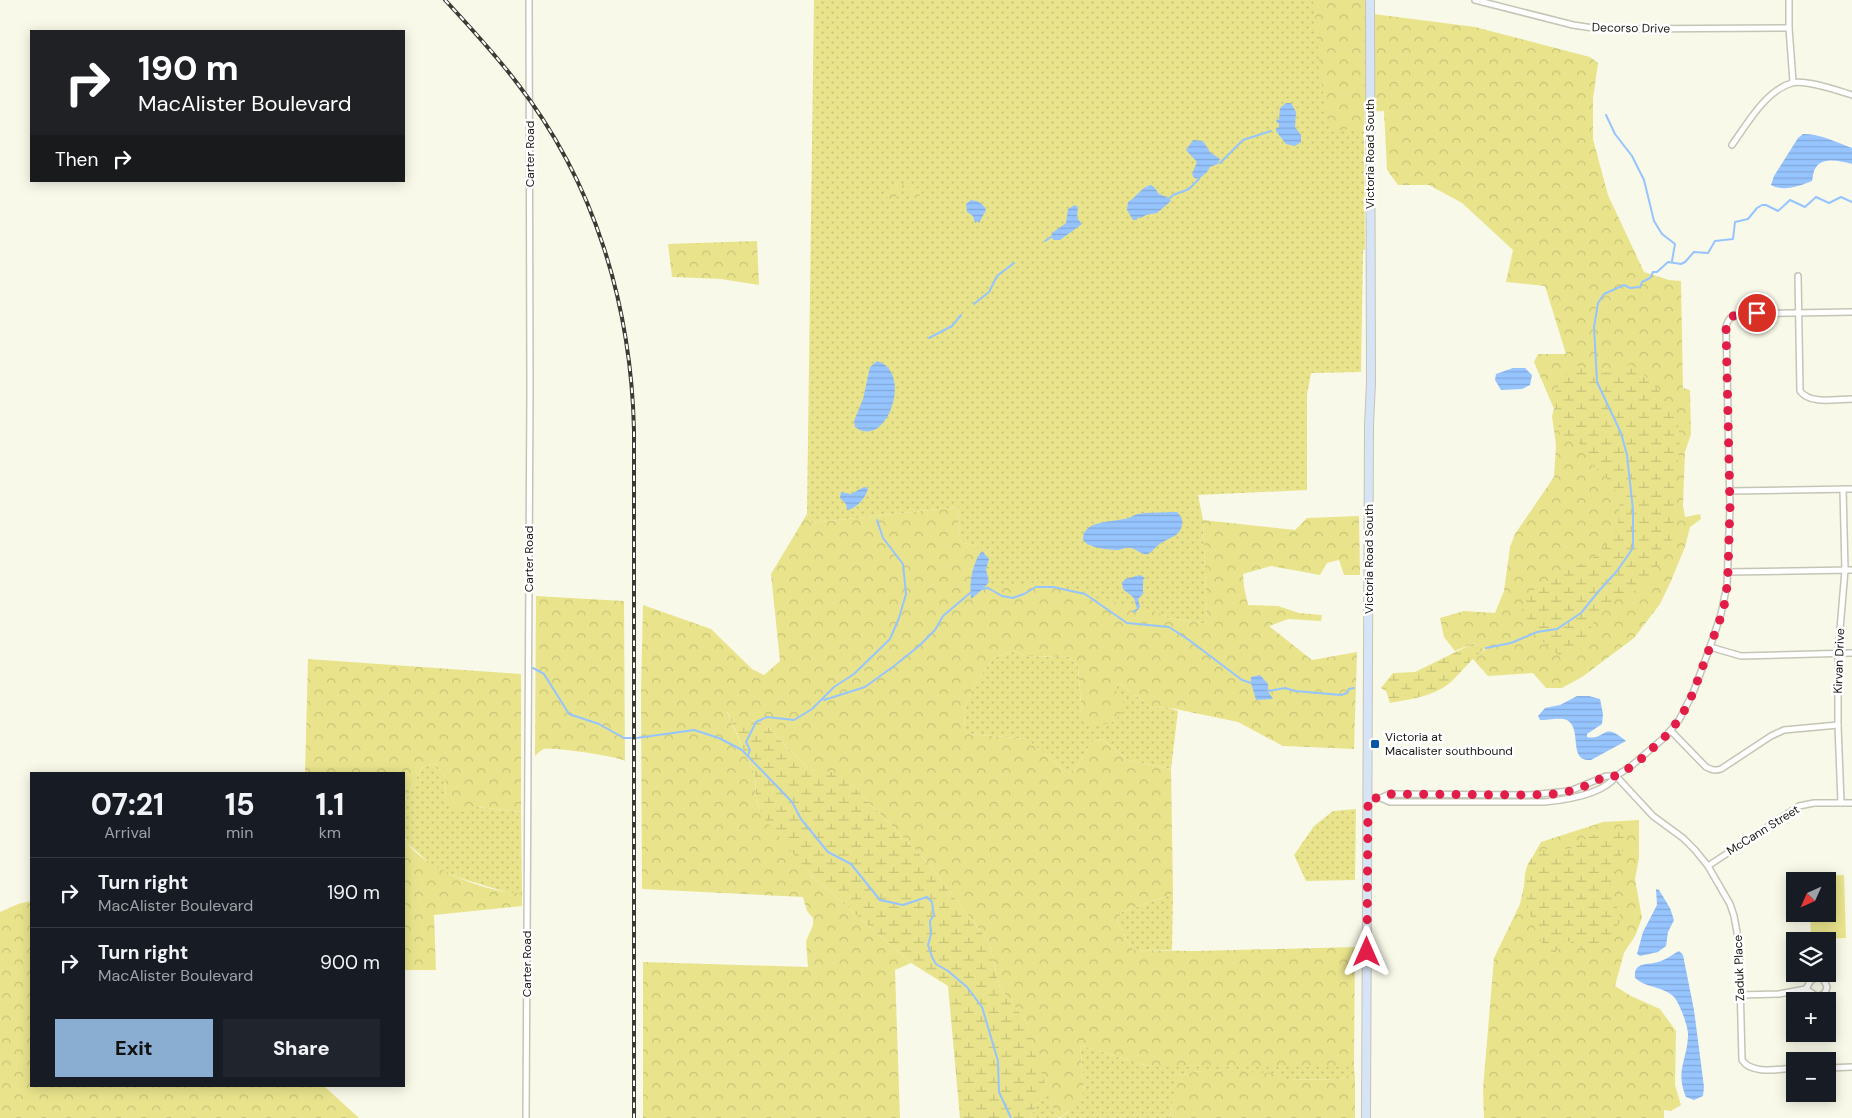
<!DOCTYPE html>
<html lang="en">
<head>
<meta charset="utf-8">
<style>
	body { margin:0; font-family:"DM Sans",sans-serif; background:#20242c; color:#f1f3f6; height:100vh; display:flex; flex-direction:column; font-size:19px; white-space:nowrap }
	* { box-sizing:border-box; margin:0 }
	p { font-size:16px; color:#9ea1a6 }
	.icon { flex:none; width:28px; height:28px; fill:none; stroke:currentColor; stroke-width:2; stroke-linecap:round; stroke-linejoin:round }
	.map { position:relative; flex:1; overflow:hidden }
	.sheet { position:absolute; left:30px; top:772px; width:375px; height:315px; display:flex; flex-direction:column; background:#171b24; border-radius:0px; box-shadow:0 2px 12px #0003 }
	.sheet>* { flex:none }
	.banner { position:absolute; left:30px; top:30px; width:375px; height:152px; border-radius:0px; box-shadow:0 2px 12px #0003; background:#202124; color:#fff; overflow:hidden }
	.needle { width:32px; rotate:225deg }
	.fabs { position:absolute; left:1786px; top:872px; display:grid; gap:10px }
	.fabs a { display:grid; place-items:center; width:50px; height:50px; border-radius:0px; background:#171b24; box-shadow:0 2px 12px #0003; font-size:25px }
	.pin { position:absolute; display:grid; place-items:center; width:42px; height:42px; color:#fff; margin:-21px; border:2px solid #fff; border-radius:50%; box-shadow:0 1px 5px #0007 }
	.me { position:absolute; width:55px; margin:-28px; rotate:0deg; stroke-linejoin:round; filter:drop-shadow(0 0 4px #0008) }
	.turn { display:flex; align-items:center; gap:18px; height:105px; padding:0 25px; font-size:22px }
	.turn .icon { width:65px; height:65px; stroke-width:2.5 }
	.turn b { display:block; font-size:35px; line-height:42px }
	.then { display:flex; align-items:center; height:48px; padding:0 25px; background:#0003; gap:10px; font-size:19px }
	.eta { display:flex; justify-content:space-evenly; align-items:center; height:85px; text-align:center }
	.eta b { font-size:30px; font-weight:800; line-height:35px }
	.action { display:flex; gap:10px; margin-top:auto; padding:10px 25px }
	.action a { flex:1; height:58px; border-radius:0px; background:#8aadd2; color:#111; font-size:20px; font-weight:800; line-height:58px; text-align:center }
	.action a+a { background:#20242c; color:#f1f3f6 }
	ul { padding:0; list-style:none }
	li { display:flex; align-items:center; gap:15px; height:70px; padding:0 25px; border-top:1px solid #363941 }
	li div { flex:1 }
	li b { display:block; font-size:19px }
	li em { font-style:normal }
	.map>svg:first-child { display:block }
	.grass { fill:url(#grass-dots) }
	.forest { fill:url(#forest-crowns) }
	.wetland { fill:url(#wetland-marsh) }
	.park { fill:#e9e48c }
	.water { fill:url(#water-rules) }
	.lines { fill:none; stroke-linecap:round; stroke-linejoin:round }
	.stream { stroke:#96c4ff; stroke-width:2 }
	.street-casing { stroke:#c5c5b5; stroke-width:8 }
	.secondary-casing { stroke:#c5c5b5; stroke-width:10 }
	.street { stroke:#fff; stroke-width:5 }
	.secondary { stroke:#d6e4f6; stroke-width:8 }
	.rail-casing { stroke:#3b3b34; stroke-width:4 }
	.rail { stroke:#fff; stroke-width:2; stroke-dasharray:5.5; stroke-linecap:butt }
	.route { stroke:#e11d48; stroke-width:9; stroke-dasharray:0 16.2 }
	.poi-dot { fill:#0b57a6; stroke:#fff; stroke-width:2 }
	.labels { text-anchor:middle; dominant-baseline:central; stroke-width:5; stroke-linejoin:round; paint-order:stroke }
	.street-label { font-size:12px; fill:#161610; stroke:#fff }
	.poi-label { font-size:12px; fill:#161610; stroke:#fff; text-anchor:start }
</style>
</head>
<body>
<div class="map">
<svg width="1852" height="1118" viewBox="0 0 1852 1118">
	<defs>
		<pattern id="grass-dots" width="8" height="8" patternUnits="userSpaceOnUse" patternTransform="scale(1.25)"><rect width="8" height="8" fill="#e9e48c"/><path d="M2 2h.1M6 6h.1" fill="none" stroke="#c7c378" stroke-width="1.8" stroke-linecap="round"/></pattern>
		<pattern id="forest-crowns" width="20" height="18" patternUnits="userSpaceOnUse" patternTransform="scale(1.25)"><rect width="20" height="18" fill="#e9e48c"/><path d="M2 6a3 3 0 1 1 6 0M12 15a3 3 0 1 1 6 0" fill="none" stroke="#c7c378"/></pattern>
		<pattern id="wetland-marsh" width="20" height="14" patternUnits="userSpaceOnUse" patternTransform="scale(1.25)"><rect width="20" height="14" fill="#e9e48c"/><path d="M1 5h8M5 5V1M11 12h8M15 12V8" fill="none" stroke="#c7c378"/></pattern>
		<pattern id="water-rules" width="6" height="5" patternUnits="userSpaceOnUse" patternTransform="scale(1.25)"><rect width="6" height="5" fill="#96c4ff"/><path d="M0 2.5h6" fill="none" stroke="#81a8da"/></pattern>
	</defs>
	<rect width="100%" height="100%" fill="#f9f9e9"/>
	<g class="grass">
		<path d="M814,0H1330V117L1364,132L1365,249L1363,251L1361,372L1311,373L1307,395V490L1198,495L1203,520L1207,624L1168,618L1157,612L971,599L972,575L979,547L964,543L959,539L958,507L810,523L807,514Z"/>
		<path d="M1015,651L1025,656L1069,657L1078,666L1082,717L1115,690L1119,683L1152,708L1166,707L1178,711L1171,769L1128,760L1102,739L1091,743L1073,773L1067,772L1026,739L968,734L965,730L964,710L973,687L993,658Z"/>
		<path d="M435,763L445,777L446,799L477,807L521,812L522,893H509L463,879L435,868L406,842L404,832V803L422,767Z"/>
		<path d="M1356,809L1355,880L1306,881L1294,855L1314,826L1333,811Z"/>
		<path d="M1173,894L1172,950H1133L1117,921L1122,912Z"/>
		<path d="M1080,1045L1151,1067H1354L1355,1077L1339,1079L1285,1080L1200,1071L1178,1075L1170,1118H1060L1067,1113L1084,1091Z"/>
		<path d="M1046,1088L1057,1118H1030Z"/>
	</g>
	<g class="forest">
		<path d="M1313,0H1366V13L1475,27L1590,57L1598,63L1593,99V139L1608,195L1644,272L1669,280L1681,281L1683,388L1690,390L1691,434L1685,452L1683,505L1685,517L1700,514L1701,519L1690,527L1685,547L1671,581L1660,604L1634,638L1582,677L1562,688H1546L1533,673L1488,676L1472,658L1486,649L1474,643L1455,651L1444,637L1440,618L1464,611L1495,613L1504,591L1510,547L1515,534L1554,477L1556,445L1552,416L1554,409L1534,362L1538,354H1566L1545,286L1506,282L1513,250L1462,203L1429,185H1398L1387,170L1384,111L1365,112L1364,132L1349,129L1334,131L1325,114Z"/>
		<path d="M896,183L905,185L912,190L921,187L918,204L914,195L899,187L895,198L888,206L887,194Z"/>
		<path d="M757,241L759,285L721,279L672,277L668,244Z"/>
		<path d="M958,507L959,539L964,543L979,547L982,551L977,557L971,599L983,589L1032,583L1157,612L1168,618L1207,624L1203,520L1295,530L1307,518L1359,516L1360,575H1344L1339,560L1327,563L1320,575L1271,566L1243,574L1244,587L1248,605L1278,606L1299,613L1322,615L1321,621L1288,619L1269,626L1312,660L1357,652L1354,749L1283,746L1238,722L1166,707L1152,708L1119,683L1115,690L1126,707L1114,722L1092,727L1082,717L1078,666L1069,657L1025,656L1015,651L993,658L973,687L964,710L965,730L968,734L1026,739L1067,772L1073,773L1091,743L1102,739L1128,760L1171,769L1173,894L1122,912L1117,921L1133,950L1195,951L1355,947L1354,1067H1151L1080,1045L1084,1091C1077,1100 1068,1116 1057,1118L1043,1082L1026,1021L1000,988L989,942L925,860L849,782L832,773L809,770L766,725L727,712L755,776L756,798L759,809L812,876L911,963L895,970L900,1118H643V962L808,967L806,941L813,925V918L807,911L803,897L642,889L641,691L643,605L711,629L752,669L764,675L780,661L771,574L807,514L810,523Z"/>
		<path d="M536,596L624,601L625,761C618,756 553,747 544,749C541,750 537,754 535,756Z"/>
		<path d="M308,659L521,674V812L477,807L458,813L446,799L445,777L435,763L422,767L404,803V774H305Z"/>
		<path d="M1639,820V858L1635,879L1642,918L1635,936L1624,953L1615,986L1631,996L1660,1009L1676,1031L1675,1085L1681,1105L1671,1111L1664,1110V1118H1484L1483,1089L1494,958L1520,904L1529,863L1541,842L1603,822Z"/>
		<path d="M404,832C404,836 405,841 407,843C426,869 490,894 522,893V906L434,915L436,970H404Z"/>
		<path d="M31,901V1086H324L359,1118H0V912L18,904Z"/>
		<path d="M1200,1071L1278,1073L1286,1080L1339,1079L1355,1077V1118H1170L1177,1075Z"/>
	</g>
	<g class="wetland">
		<path d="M1631,364L1648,378L1677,412L1680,442L1676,481V516L1674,535L1655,574L1640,588L1614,600L1592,625L1580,651L1564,660L1539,638L1522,612L1524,600L1534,590L1565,570L1591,560L1618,531L1620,498L1609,481L1592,465L1577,440L1560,436L1554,396L1561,380L1577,366L1610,373Z"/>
		<path d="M1474,643L1486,648C1472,658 1464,669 1452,681C1436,696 1411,699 1390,703L1386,691L1381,688L1393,673L1415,672Z"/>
		<path d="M727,711L766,725L809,770L832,772L849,782L925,860L989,942L1000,988L1026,1021L1046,1088L1030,1118H960L948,986L911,963L812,876L766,821L759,809L756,798L755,776Z"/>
		<path d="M1617,828L1624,837L1621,860L1610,884L1621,920L1606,945L1582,948L1566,940L1549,959C1545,947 1540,939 1535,928C1526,906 1514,864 1541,851C1552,846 1562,851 1572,848C1578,846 1582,840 1588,837C1597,833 1607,833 1617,828Z"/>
	</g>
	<path class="park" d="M1844,875L1846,938L1811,939L1810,914H1828V881H1809V876Z"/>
	<g class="water">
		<path d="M1286,103H1291L1296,112L1295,127L1301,135V142L1295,146L1286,144L1276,131V128H1279V124L1276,121L1277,119L1279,120L1280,108Z"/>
		<path d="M1803,134C1820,134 1836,142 1852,148V164C1841,161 1821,156 1815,169C1813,172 1813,178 1812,181C1800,186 1783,192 1771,185L1774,176L1798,138Z"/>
		<path d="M1193,140L1203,141L1210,152L1220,159L1218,163H1220L1210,167L1207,172L1199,179L1194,178L1192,174L1197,162L1186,150Z"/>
		<path d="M1151,185L1154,187L1159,194L1167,197L1171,201L1157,213L1146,215L1141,218L1137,217V220H1133L1127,210L1128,202C1137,197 1141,187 1151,185Z"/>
		<path d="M971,200C978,201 983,203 986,210L979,223L977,221L975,223L973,216L967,212L966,204Z"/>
		<path d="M1075,205L1078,207L1077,218L1082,224L1060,240H1054L1051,237L1052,233L1066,223L1068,209Z"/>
		<path d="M877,361C914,371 887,451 855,427L854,421L863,399L870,367Z"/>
		<path d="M1513,368H1525L1532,375L1530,385L1522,389L1501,390L1495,380L1496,374Z"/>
		<path d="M864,487L868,488C866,498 857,508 847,510L846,504L840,498L841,492L851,494Z"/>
		<path d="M1170,512H1177C1181,516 1183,519 1182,525C1179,538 1169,537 1160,544C1156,546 1152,552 1148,554C1142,556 1136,548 1130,548C1126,547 1123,549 1119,550C1109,550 1088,548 1083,540C1082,521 1110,522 1124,519C1129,519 1133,515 1138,514C1145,512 1161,513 1170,512Z"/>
		<path d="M982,551L989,559L986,569L989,582L983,589L971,599C969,583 972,563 982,551Z"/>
		<path d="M1140,575L1145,578L1143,580V594L1138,599L1140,607L1135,613L1132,611L1137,609L1134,598L1123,589L1122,583L1125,579Z"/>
		<path d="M1260,675L1268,684V691L1273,699L1256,700L1251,683V677Z"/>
		<path d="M1577,696H1589L1600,699L1603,714L1602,724L1587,734V737C1607,741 1601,720 1626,741L1591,760C1567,762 1583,729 1567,720C1561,717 1547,720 1540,720L1538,716L1545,708L1560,705Z"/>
		<path d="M1656,889L1659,890L1670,908L1674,920L1668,932L1666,946L1658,952L1640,956L1637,954L1643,932L1657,905Z"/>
		<path d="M1679,951L1683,955L1694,1010L1704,1087L1703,1096L1694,1100L1686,1097C1675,1070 1687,1061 1688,1036C1689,1028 1679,1001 1673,996C1662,986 1646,988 1635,978C1633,960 1650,966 1661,961C1667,959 1673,954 1679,951Z"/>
	</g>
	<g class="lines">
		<g class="stream">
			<path d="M1606,115L1615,134L1632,156L1644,180L1654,221L1662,234L1675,244L1672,261"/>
			<path d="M1220,163L1243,140L1271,131"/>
			<path d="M1169,199L1173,195L1189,189L1199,179"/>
			<path d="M1045,241L1051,237"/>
			<path d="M974,304L989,292L997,276L1014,263"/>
			<path d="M929,338L952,326L961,315"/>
			<path d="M983,589L988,588L1002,596L1013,598L1024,594L1036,587H1053L1085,594L1127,623L1169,627L1189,640L1242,680L1251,683"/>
			<path d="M1486,648L1511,643L1537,632L1557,629L1581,613L1598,592L1617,571L1633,548V510L1627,455L1621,433L1597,382L1594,327L1598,303L1604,294L1624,285L1630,288L1640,287L1642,282L1650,278L1653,272H1657L1668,262L1681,264L1685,262L1694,252L1708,253L1715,241L1733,239L1735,222L1748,219L1757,208L1762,205H1766L1778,211L1790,200L1805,207L1816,197L1829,203L1841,197L1852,202"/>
			<path d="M533,668L544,674L569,714L599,724L624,738H631"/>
			<path d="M1268,691L1285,688L1295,691L1341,695L1347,693L1349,689L1354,688"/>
			<path d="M824,700L865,687L894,666L919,646L935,630L943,616L970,593"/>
			<path d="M637,738L694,730L719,738L742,750L792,802L801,819L828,852L851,864L880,900L903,905L927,897L932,902L933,910L934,915L930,921L931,934L928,945L932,957L936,964L948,971L967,987L982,1007L998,1061L999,1092L1011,1118"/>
			<path d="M748,755L750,750L746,742L756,722L767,717L794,720L812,709L834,687L854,674L890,639L899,618L906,594L903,564L883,538L877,520"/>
		</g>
		<defs>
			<g id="street">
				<path d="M1475,0L1573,25L1593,28L1623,29L1789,28"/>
				<path d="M1789,0V28L1793,82"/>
				<path d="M1732,145C1747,124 1766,90 1792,83C1805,79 1839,91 1852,95"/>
				<path d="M1798,276L1800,391C1810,405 1837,399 1852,399"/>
				<path d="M1730,491L1852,489"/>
				<path d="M1728,572L1852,570"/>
				<path d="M1710,647L1741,656L1852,653"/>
				<path d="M1671,731L1706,767C1712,770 1715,771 1721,769L1771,736L1784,730L1838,725"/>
				<path d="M1616,776L1653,816L1683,838L1695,850L1708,866L1730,904L1734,916L1739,943L1742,1060C1752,1075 1779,1069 1795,1068"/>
				<path d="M1368,798H1381L1390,802H1544C1565,800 1604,794 1616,776"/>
				<path d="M1381,798L1389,794L1529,795L1570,791L1606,776H1616L1630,767L1665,737L1679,720L1693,693L1710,647L1721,614L1727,585L1730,507L1726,326C1728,319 1732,315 1739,314L1852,312"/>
				<path d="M1841,803L1838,725V653L1845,570L1843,489"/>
				<path d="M1708,866L1799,806L1814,803H1852"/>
				<path d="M1818,977L1824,980L1827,987L1825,993L1818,997L1806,989L1811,980Z"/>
				<path d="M1740,995L1779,994L1806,989"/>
				<path d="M1828,1068L1852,1067"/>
				<path d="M526,1118L530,390L529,0"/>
			</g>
			<path id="secondary" d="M1366,1118L1369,425L1371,383L1370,0"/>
		</defs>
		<use href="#street" class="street-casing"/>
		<use href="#secondary" class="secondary-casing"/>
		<use href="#street" class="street"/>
		<use href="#secondary" class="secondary"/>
		<defs>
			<path id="rail" d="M445,0C470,27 495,54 517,83C595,183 631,305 634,430V1118"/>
		</defs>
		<use href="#rail" class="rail-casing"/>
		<use href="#rail" class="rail"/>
	</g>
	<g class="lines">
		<path class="route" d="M1367,952L1368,798H1381L1389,794L1529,795L1553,794L1570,791L1588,785L1606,776H1616L1625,771L1640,760L1671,731L1686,708L1693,693L1722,614L1726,598L1728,572L1730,506L1726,326C1730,311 1744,314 1757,313"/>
	</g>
	<rect class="poi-dot" x="1370" y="739" width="10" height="10" rx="2.5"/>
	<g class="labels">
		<g class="street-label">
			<text transform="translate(1631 28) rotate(1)">Decorso Drive</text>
			<text transform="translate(530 154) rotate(-90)">Carter Road</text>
			<text transform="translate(1370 154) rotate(-90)">Victoria Road South</text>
			<text transform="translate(529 559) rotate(-90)">Carter Road</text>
			<text transform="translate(1369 559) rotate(-90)">Victoria Road South</text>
			<text transform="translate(1839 661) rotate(-88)">Kirvan Drive</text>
			<text transform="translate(1763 830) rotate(-32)">McCann Street</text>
			<text transform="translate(527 964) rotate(-90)">Carter Road</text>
			<text transform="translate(1739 968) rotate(-92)">Zaduk Place</text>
		</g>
		<g class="poi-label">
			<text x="1385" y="737">Victoria at<tspan x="1385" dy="14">Macalister southbound</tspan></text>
		</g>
	</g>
</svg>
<div class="fabs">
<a><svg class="needle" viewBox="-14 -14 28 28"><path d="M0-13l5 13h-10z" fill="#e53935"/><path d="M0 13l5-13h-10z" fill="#9ea1a6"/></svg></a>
<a><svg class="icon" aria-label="layers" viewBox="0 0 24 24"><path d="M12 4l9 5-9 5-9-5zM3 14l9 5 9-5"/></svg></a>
<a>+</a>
<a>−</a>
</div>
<div class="pin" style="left:1757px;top:313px;background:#d93025"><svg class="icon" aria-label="arrive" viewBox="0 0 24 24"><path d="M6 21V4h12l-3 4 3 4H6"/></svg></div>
<svg class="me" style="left:1367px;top:952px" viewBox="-20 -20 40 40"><path d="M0-17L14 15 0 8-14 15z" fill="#e11d48" stroke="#fff" stroke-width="4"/></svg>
<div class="banner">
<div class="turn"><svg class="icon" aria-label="right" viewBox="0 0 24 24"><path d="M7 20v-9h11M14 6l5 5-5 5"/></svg><div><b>190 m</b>MacAlister Boulevard</div></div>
<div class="then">Then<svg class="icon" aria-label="right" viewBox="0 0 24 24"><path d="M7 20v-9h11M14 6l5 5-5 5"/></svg></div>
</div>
<section class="sheet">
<div class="eta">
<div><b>07:21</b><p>Arrival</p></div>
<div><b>15</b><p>min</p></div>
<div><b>1.1</b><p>km</p></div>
</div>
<ul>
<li><svg class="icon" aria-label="right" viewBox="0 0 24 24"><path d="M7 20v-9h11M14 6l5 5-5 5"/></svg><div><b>Turn right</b><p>MacAlister Boulevard</p></div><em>190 m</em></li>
<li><svg class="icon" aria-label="right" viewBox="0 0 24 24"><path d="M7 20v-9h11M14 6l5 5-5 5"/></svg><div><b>Turn right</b><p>MacAlister Boulevard</p></div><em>900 m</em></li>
</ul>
<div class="action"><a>Exit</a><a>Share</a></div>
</section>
</div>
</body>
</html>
